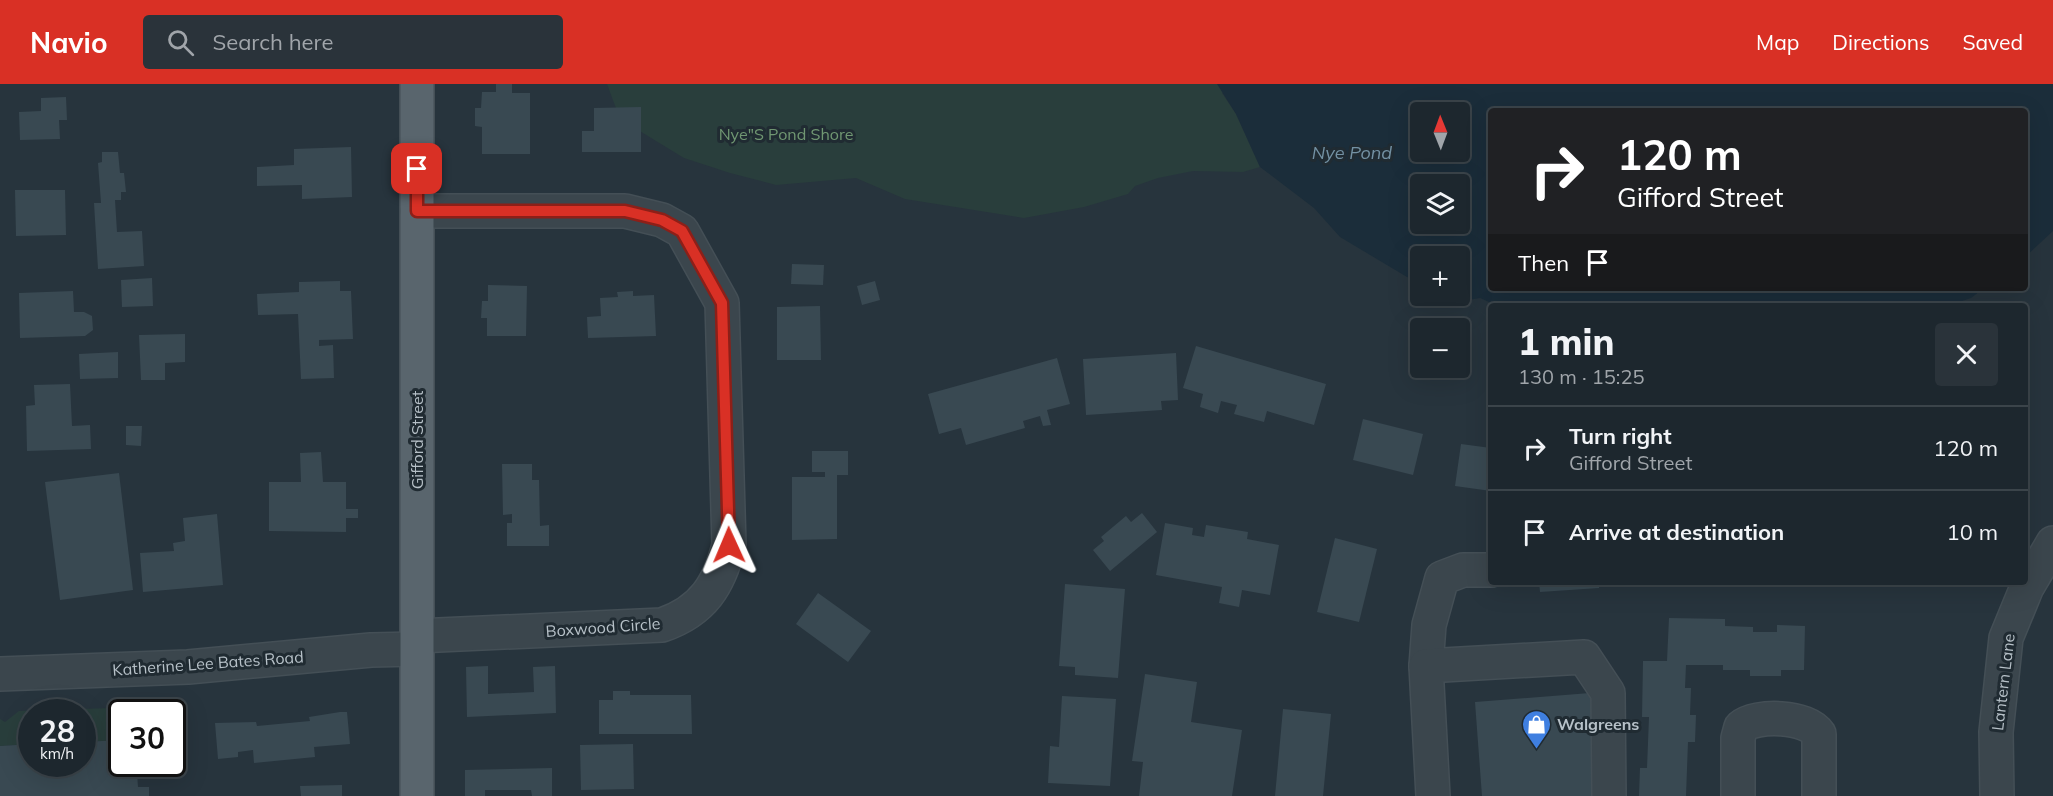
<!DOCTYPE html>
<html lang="en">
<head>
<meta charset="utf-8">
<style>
	body { margin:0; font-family:Mulish,sans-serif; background:#2a333a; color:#f1f3f6; height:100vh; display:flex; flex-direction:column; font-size:22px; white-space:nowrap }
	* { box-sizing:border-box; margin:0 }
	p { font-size:20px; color:#a0a5aa }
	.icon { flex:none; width:33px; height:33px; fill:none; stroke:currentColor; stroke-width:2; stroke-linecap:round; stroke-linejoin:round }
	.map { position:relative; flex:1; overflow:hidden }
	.details { position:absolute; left:1488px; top:219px; width:540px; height:282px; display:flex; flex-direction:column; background:#1d272e; border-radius:6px; box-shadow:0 6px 24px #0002,0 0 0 2px #3b444a }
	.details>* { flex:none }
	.guide { position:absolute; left:1488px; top:24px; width:540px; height:183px; border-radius:6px; box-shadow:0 6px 24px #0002,0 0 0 2px #3b444a; background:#202124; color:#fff; overflow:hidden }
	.needle { width:39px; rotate:359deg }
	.fabs { position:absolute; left:1410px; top:18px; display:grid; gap:12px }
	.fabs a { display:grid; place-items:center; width:60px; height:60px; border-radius:6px; background:#1d272e; box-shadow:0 6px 24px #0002,0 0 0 2px #3b444a; font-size:30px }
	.speed { position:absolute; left:18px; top:615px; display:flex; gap:12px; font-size:30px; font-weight:700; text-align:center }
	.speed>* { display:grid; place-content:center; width:78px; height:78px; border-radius:50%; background:#1d272e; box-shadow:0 6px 24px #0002,0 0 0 2px #3b444a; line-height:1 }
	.speed small { font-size:15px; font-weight:400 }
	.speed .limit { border:3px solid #111; border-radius:9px; background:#fff; color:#111 }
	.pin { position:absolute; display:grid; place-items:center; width:51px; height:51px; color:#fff; margin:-26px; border-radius:12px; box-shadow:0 3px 9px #0006 }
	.me { position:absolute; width:66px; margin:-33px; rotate:359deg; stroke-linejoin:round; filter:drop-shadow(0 0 4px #0008) }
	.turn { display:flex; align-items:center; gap:21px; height:126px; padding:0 30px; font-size:27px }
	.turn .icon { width:78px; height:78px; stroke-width:2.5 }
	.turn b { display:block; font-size:42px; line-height:51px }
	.then { display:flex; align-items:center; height:57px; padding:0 30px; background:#0003; gap:12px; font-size:22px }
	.round { display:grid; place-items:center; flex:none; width:63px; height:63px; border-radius:6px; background:#2a333a }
	.summary { display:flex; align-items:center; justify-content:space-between; height:102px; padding:0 30px }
	h1 { font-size:36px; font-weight:800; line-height:45px }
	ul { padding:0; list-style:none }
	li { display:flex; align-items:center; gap:18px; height:84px; padding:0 30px; border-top:2px solid #3b444a }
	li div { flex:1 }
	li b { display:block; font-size:22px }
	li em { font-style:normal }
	header { display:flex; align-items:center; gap:36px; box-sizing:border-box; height:84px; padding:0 30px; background:#d93025; color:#fff }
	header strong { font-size:28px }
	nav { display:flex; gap:33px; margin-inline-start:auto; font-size:21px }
	.search { width:420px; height:54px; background:#2a333a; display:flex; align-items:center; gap:15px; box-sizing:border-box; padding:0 21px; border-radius:6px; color:#a0a5aa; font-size:22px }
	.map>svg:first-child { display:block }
	.green { fill:#293e3c }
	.water { fill:#1b2d3a; fill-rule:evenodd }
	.building { fill:#394952 }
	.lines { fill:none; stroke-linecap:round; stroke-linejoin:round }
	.minor-casing { stroke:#444f56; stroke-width:36 }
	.major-casing { stroke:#444f56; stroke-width:36 }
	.minor { stroke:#3b464d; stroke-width:33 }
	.major { stroke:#59656d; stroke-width:33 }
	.route-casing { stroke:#8d1f18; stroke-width:15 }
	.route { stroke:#d93025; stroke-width:10 }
	.labels { text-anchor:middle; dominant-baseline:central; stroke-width:6; stroke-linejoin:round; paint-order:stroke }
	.park-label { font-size:16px; fill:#709772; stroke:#202b32 }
	.street-label { font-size:16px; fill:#b7c1c8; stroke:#202b32 }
	.poi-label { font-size:16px; font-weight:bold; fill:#b7c1c8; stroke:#202b32; text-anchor:start }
	.water-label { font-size:18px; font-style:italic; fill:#7391a3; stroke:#202b32 }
</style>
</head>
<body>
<header>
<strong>Navio</strong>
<div class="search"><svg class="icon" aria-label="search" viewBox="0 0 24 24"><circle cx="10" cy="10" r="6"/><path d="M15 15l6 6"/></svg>Search here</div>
<nav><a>Map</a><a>Directions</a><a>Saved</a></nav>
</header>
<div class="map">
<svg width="2053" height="712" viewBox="0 0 2053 712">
	<rect width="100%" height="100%" fill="#27343d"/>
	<g class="green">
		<path d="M607,0H1232L1222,9L1236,30L1260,83L1243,88L1193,87L1158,94L1135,102L1128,110L1084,123L1024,134L905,115L856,94L776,101L730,89L684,74L620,35Z"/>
		<path d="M173,622V636L172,628H122L121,656L83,658L82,628H32L31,660L0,662V635L5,638L19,627Z"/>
	</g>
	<path class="water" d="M1217,0H2053V147L2025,173V27H1491V204H1984L1971,214L1947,222H1498L1480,214L1468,216L1459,212L1460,172H1420V197L1407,193L1340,153L1314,124L1260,83L1236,30ZM1420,28H1460V68H1420ZM1420,100H1460V140H1420Z"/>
	<g class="building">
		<path d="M496,0H512V9H530V70H482V43L475,42V24H481L482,8H496Z"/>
		<path d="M66,13L67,36H59L60,55L20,56L19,28L41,27V14Z"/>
		<path d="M641,23V68H582V47H594V24Z"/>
		<path d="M351,63L352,113L302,115V101L257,102V83L294,81V65Z"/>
		<path d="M102,68H118L120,89H124L126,108H121V116H115L117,148L142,147L144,182L98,185L94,119H101L98,79L102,78Z"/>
		<path d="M15,106H65L66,151L16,152Z"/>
		<path d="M792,180L824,181L823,201L791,200Z"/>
		<path d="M152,194L153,222L122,223L121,196Z"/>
		<path d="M340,197V207H351L353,255L319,256V262L333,261L334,294L301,295L298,230L258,231L257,210L299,208V198Z"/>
		<path d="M875,197L880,216L862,221L857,202Z"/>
		<path d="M488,201L527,202L526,252H487V234H481L482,217H488Z"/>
		<path d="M73,207L74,228H84L92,232L93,246L85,252L20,254L19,209Z"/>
		<path d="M633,207V212L654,211L656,252L588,254L587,233L601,232L600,214L618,213L617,208Z"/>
		<path d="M820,222L821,276H777V223Z"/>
		<path d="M185,250V278L165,279V296H141L139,251Z"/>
		<path d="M1196,262L1326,300L1314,341L1267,327L1264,338L1234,330L1237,321L1221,317L1218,329L1200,323L1203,310L1183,304Z"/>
		<path d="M118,268V294L80,295L79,270Z"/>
		<path d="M1176,269L1178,316L1161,317L1162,326L1086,331L1083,275Z"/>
		<path d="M1057,274L1070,320L1047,326L1051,341L1043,342L1040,332L1023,337L1025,344L966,361L961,344L939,350L928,310Z"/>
		<path d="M70,300L72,342L90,341L91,365L27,367L26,322L35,321L34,301Z"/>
		<path d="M1363,335L1423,350L1413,391L1353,376Z"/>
		<path d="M126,342H142L141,362L126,361Z"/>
		<path d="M1461,360L1491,364V407L1455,402Z"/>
		<path d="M812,367H848V391H837V455L792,456V393H825V388H812Z"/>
		<path d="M321,368L323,398H346V425H358V434H346V448L269,447V398H301L300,369Z"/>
		<path d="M502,380H532V396H539L540,442L549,441V462H507V439H512V430L503,431Z"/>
		<path d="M119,389L133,506L60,516L45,398Z"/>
		<path d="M1142,429L1157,448L1110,487L1093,466L1104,457L1101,453L1126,432L1131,438Z"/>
		<path d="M217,430L223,501L143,508L140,469L174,467L173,459L185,457L183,434Z"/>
		<path d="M1165,439L1193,444L1192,451L1204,453L1206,441L1248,448L1247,455L1279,461L1270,511L1242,506L1239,523L1219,519L1222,503L1156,491Z"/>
		<path d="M1335,454L1377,465L1359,538L1317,528Z"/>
		<path d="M1539,498H1599V504L1540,508Z"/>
		<path d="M1065,500L1125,505L1118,594L1075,591V583L1059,582Z"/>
		<path d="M818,509L871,547L848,578L796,540Z"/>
		<path d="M1669,534L1725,535V542L1753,543V548H1777V541L1805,542L1804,586H1781V592H1750V586H1723V581H1686L1685,604H1691L1690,631H1696L1695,658H1688L1686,712H1639L1640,684H1647L1649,633H1642L1643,577H1667Z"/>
		<path d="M488,582V610L534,608L533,583L555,582L556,629L467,633L466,583Z"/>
		<path d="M1145,590L1197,598L1191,638L1242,646L1232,712H1139L1143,678L1132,677Z"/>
		<path d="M613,607H630V611H691L692,650H599V616H613Z"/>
		<path d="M1590,609L1597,712H1482L1475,618Z"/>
		<path d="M1062,612L1116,615L1110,702L1048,699L1050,662L1059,663Z"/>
		<path d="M1283,625L1331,630L1323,712H1275Z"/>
		<path d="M340,628H347L350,660L314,663L315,673L254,679L253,666L238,668V673L218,675L215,639L256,638L257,642L310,637L309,633Z"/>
		<path d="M122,656V680H142L143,689H137L138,703H149V712H0V662L32,660V680H82V658Z"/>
		<path d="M633,660L634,705L581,706L580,661Z"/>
		<path d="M552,684V712H532L531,706H485V712H465V686Z"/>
		<path d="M342,701V712H301L300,702Z"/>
	</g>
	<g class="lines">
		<defs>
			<g id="minor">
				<path d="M417,552L662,541C703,527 719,501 729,461L722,219L682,147L662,136L625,127H417"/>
				<path d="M1426,582L1429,541L1442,494L1463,486H1491"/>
				<path d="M0,590L188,583L371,566L416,565"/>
				<path d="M1433,712L1426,582L1584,573L1608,609L1609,712"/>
				<path d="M1738,712V654L1741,643C1756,630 1808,632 1819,650V712"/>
				<path d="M1997,712L1996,648L2006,554L2027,503L2053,459"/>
			</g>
			<path id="major" d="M417,712V0"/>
		</defs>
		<use href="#minor" class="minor-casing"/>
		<use href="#major" class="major-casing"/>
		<use href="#minor" class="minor"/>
		<use href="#major" class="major"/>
	</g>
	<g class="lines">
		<defs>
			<path id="route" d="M417,85V127H625L662,136L682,147L722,219L729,461"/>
		</defs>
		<use href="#route" class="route-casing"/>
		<use href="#route" class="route"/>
	</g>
	<defs>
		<symbol id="shop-pin" viewBox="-11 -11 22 30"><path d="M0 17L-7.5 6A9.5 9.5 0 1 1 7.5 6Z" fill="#3f7fe0" stroke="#202b32"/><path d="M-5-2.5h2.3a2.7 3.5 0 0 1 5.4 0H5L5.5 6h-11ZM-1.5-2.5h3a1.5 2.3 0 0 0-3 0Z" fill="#fff"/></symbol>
	</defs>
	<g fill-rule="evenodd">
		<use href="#shop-pin" x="1520" y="624" width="33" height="45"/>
	</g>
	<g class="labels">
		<g class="park-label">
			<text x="786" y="50">Nye"S Pond Shore</text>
		</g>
		<g class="street-label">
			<text transform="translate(417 356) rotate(-90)">Gifford Street</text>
			<text transform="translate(603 543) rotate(-4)">Boxwood Circle</text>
			<text transform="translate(208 579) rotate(-4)">Katherine Lee Bates Road</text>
			<text transform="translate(2003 598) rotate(-83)">Lantern Lane</text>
		</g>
		<g class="poi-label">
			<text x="1557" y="640">Walgreens</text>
		</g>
		<g class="water-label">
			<text x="1352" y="68">Nye Pond</text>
		</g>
	</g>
</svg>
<div class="fabs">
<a><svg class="needle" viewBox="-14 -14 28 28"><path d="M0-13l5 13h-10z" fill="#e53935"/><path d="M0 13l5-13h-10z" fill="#a0a5aa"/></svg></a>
<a><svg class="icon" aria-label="layers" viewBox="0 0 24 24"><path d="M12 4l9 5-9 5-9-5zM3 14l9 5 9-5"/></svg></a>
<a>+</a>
<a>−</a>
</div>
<div class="speed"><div>28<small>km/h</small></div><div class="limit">30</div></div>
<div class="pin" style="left:417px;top:85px;background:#d93025"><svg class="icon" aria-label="arrive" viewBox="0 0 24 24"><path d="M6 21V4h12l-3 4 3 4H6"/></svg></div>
<svg class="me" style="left:729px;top:461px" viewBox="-20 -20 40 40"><path d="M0-17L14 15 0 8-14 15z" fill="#d93025" stroke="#fff" stroke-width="4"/></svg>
<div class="guide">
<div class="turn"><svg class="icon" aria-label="right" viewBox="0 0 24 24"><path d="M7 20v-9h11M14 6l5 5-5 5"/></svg><div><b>120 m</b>Gifford Street</div></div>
<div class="then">Then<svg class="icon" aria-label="arrive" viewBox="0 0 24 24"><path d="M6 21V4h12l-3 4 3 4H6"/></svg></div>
</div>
<section class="details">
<div class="summary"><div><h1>1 min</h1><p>130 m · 15:25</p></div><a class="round"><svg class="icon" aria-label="close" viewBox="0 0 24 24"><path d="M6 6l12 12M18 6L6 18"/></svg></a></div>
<ul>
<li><svg class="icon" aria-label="right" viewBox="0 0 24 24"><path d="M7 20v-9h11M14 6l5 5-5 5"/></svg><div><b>Turn right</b><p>Gifford Street</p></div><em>120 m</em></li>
<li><svg class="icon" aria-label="arrive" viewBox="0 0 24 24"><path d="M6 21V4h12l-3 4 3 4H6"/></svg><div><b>Arrive at destination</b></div><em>10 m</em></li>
</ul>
</section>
</div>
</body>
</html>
